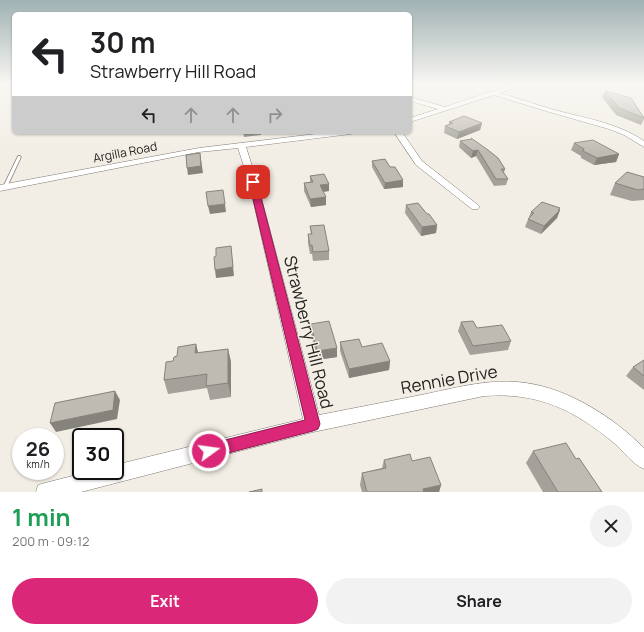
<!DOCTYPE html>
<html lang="en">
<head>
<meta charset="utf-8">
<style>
	body { margin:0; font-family:Manrope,sans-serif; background:#f2f2f2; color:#202124; height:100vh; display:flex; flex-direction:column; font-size:15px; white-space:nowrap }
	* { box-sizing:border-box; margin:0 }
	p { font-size:13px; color:#757577 }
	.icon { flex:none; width:22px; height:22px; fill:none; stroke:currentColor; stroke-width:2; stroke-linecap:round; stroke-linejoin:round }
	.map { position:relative; height:492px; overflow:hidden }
	.sheet { display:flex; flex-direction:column; background:#fff; flex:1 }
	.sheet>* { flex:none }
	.guide { position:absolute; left:12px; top:12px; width:400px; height:122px; border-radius:6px; box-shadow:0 1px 3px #0004; background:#fff; color:#202124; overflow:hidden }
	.speed { position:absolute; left:12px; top:428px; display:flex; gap:8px; font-size:20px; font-weight:700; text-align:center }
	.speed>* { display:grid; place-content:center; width:52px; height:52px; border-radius:50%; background:#fff; box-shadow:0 1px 3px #0004; line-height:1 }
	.speed small { font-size:10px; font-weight:400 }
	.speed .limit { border:2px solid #111; border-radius:6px; background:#fff; color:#111 }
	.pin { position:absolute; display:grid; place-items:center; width:34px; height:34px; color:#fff; margin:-17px; border-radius:8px; box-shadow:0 2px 6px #0006 }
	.me { position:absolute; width:44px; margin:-22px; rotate:76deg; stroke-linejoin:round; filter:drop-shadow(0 0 3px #0008) }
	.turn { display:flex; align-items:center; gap:14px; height:84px; padding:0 12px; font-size:18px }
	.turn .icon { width:52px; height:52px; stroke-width:2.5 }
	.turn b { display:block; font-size:28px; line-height:34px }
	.lanes { display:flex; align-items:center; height:38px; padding:0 12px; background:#0003; justify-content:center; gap:20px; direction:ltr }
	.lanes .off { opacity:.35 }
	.round { display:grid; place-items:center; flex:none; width:42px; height:42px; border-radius:21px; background:#f2f2f2 }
	.summary { display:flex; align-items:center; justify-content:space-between; height:68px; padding:0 12px }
	h1 { font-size:24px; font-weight:700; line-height:30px; color:#1e9e55 }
	.primary-button { display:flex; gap:8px; margin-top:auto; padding:8px 12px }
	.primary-button a { flex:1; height:46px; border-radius:24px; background:#db2777; color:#fff; font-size:16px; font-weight:700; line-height:46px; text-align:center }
	.primary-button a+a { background:#f2f2f2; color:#202124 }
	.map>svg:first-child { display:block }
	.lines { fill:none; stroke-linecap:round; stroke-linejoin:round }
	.service-casing { stroke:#7d7972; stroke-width:1.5 }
	.minor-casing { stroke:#7d7972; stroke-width:1 }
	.service { fill:#fff; fill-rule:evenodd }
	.minor { fill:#fff; fill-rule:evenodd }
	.wall { fill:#a4a19a }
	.shaded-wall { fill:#86837d }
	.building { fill:#bfbbb3; stroke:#86837d }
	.route { fill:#db2777; stroke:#8e194d }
	.labels { text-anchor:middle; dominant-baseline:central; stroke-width:3; stroke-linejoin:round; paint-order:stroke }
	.far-street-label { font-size:12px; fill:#24221f; stroke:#f2eee5 }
	.near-street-label { font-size:17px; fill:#24221f; stroke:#f2eee5 }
</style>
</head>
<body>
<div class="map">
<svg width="644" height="492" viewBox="0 0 644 492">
	<rect width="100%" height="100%" fill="#f2eee5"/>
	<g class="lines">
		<defs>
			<path id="service" d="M18,156H20L21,157L7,187L5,188H3V187Z"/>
			<g id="minor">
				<path d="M514,84H523L500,93C517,98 534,104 551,109C583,118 616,122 644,141V147L624,135L609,129L546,111L494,95L410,122V118L438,109L410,101V97L445,107Z"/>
				<path d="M332,132H355L351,134L246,147L257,182L319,415C355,408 391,401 426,394C459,387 492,378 526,383C569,389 613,417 644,448V469C632,464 624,451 614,443C573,409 537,392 484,396L313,432L81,492H36L38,485L45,483L92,471H115V465L303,419L249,182L238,148L199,152L0,191V185L199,148Z"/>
				<path d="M394,132H402L422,161L478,205L480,207L478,209H472L416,165Z"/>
			</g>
		</defs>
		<use href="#service" class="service-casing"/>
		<use href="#minor" class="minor-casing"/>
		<use href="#service" class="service"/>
		<use href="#minor" class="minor"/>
	</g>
	<g class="wall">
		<path d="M605,91L644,117V119L641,125L616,115L602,97Z"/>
		<path d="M449,122L482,123L480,130L457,139L444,133L445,126L449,125Z"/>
		<path d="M471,138L505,169L504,173L508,179L506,185L494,186L476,156L471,158L459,147L460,141L471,139Z"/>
		<path d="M574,143L619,154L616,162L594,165L581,158V156L571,150Z"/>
		<path d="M372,161L403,187L384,189L372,167Z"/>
		<path d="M310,176L329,191L323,192L326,205L311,207L304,191V183L310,182Z"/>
		<path d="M644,177V200L632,201L610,195L615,183Z"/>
		<path d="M406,205L427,214L437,225L436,233L421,236L405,213Z"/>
		<path d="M560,208L559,210H560L557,218L541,234L525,227L531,212Z"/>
		<path d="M310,226L329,251V260L313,261L312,254H310L308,243V234H311Z"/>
		<path d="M461,322L511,341L508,350L470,355L458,331Z"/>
		<path d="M311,324L337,357L317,360L311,333Z"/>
		<path d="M340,342L362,347L390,361L389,370L349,378L340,351Z"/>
		<path d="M196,344L198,353L228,349L231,362V397L210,400L207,388L168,394L164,380L173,361L177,356Z"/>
		<path d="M644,360V390L626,376L633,367Z"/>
		<path d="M533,451L576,459L602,492H543L526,463Z"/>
		<path d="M384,460L412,461L441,485L439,492H362L360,485L362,473L382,468Z"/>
	</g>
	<g class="shaded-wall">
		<path d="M482,123L480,130L457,139L459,132Z"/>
		<path d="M243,132H261V135L244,137Z"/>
		<path d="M478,150L476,156L471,158L473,151Z"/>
		<path d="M200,153L203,173L188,175L187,168Z"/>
		<path d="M619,154L616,162L594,165L597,158Z"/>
		<path d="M403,180V187L384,189L385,183Z"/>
		<path d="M329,184V191L320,192V185Z"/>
		<path d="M326,197V205L311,207L310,199Z"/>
		<path d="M225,204L226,212L210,214L208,206Z"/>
		<path d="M560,208L558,212L560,210L557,218L541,234L544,226Z"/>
		<path d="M437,225L436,233L421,236L422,227Z"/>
		<path d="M231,246L234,276L216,278L215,270Z"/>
		<path d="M196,344L199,357L195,353Z"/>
		<path d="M337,348V357L317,360V351Z"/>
		<path d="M228,349L231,362V397L228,383Z"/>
		<path d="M390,361L389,370L349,378V369Z"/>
		<path d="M115,391L120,400L117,419L56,432L50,423Z"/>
		<path d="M441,485L439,492H422L423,489Z"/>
	</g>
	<g class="building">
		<path d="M605,91L631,98L644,118L619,108Z"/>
		<path d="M464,116L482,123L459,132L445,126L453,123L449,122Z"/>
		<path d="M471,138L488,150L498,158L505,169H501L508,179H496L478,150L473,151L460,141L472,139Z"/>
		<path d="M593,140L619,154L597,158L583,151L584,149L574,143Z"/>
		<path d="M200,153L201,166L187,168L186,155Z"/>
		<path d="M385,159L390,167H395L403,180L385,183L372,161Z"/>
		<path d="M627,172L644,177V189L638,190L615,183Z"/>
		<path d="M324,174L329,184L320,185L326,197L310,199L304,183L313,182L310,176Z"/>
		<path d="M223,190L225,204L208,206L206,192Z"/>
		<path d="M542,202L560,208L558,210H560L544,226L528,219L534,213L531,212Z"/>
		<path d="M418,203L427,214H429L437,225L422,227L406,205Z"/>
		<path d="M324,225L329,251L313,252L312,245L310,246L308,234H312L310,226Z"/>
		<path d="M231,246L233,267L215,270L214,257L216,256V248Z"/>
		<path d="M329,321L337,348L317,351L311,324Z"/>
		<path d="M473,321L477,328L502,325L511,341L473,346L461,322Z"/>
		<path d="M359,339L362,347L382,343L390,361L349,369L340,342Z"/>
		<path d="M196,344L195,353L228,349V383L206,386L207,374L164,380L166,362L173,361L174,357L177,356L178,347Z"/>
		<path d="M644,360V376L633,367Z"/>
		<path d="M115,391L113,410L50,423L55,403Z"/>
		<path d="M566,443L576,459L579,458L602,492H558L533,451Z"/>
		<path d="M410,454L412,461L430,457L441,485L423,489L424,492H367L362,473L386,468L384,460Z"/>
		<path d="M262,489V492H249Z"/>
	</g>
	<linearGradient id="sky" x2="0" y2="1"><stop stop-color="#a0b2b3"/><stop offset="0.55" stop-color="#f9f7f3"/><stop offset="1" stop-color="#f9f7f3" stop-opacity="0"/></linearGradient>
	<rect width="644" height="153" fill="url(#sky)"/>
	<path class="route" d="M253,179L257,182L320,424L318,429L313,431L209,458L204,456L201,451L204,446L209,444L305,420L249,182Z"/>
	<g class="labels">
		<g class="far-street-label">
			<text transform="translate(125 152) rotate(-11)">Argilla Road</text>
		</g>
		<g class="near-street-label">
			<text transform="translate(309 332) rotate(76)">Strawberry Hill Road</text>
			<text transform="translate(449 379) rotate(-10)">Rennie Drive</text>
		</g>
	</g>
</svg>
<div class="speed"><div>26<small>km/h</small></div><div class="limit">30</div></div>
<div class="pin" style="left:253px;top:182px;background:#d93025"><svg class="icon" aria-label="arrive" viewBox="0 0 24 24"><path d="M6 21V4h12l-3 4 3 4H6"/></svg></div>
<svg class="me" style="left:209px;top:451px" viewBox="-20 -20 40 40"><circle r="17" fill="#db2777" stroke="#fff" stroke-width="3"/><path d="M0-11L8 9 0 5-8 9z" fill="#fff"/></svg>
<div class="guide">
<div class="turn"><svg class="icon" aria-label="left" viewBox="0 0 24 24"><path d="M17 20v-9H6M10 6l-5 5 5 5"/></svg><div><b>30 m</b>Strawberry Hill Road</div></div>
<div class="lanes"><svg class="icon" aria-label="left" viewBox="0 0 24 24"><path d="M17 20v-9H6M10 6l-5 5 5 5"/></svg><svg class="icon off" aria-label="ahead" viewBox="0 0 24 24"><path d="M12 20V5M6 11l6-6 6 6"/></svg><svg class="icon off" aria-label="ahead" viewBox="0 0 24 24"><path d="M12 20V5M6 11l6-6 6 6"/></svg><svg class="icon off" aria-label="right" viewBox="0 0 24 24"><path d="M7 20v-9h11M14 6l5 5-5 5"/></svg></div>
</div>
</div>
<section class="sheet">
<div class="summary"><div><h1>1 min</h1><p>200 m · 09:12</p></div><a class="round"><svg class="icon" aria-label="close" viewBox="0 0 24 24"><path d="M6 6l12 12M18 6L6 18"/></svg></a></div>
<div class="primary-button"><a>Exit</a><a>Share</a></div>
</section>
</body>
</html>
